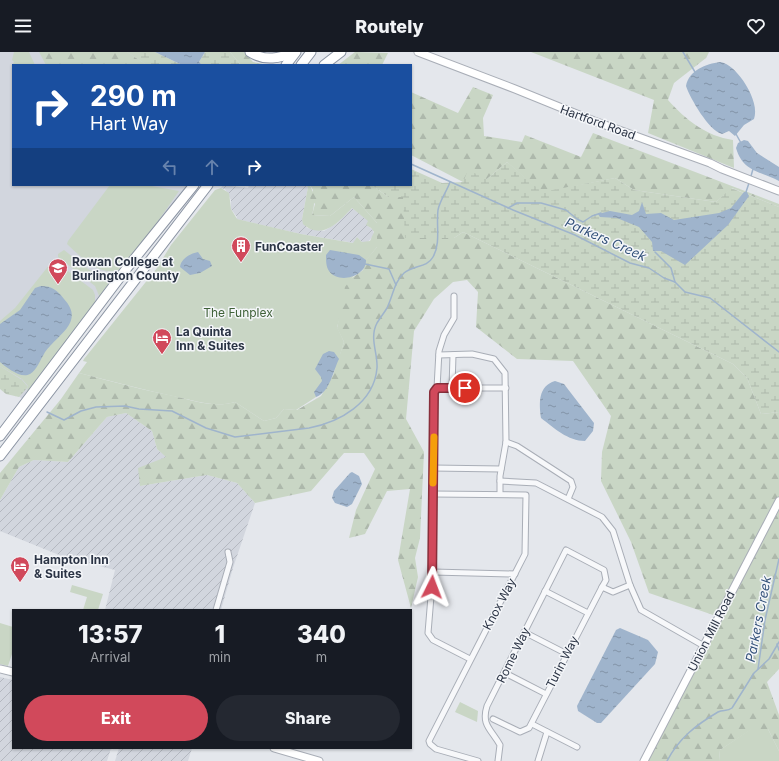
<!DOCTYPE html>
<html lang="en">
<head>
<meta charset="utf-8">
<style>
	body { margin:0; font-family:Inter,sans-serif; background:#242831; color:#f1f3f6; height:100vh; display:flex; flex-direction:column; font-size:15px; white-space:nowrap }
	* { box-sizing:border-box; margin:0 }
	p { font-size:13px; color:#9ea1a6 }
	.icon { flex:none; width:22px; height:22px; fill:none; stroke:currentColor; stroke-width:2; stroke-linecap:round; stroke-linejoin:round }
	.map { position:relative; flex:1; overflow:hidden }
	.details { position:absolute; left:12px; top:557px; width:400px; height:140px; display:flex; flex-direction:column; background:#171b24; border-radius:0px; box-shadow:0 1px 3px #0004 }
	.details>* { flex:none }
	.top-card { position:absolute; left:12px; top:12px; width:400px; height:122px; border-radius:0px; box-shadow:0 1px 3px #0004; background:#1a4fa0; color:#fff; overflow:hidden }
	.pin { position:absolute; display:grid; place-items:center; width:34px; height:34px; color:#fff; margin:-17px; border:2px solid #fff; border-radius:50%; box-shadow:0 1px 4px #0007 }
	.me { position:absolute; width:44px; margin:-22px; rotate:3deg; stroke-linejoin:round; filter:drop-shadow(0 0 3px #0008) }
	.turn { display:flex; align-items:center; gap:14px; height:84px; padding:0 12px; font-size:18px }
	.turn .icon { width:52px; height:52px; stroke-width:2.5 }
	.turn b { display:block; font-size:28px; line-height:34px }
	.lanes { display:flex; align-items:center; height:38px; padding:0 12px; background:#0003; justify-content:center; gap:20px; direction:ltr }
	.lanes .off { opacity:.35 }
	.eta { display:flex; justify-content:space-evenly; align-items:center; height:68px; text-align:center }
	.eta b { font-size:24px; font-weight:800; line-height:28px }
	.cta { display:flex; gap:8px; margin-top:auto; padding:8px 12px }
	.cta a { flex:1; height:46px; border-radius:24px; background:#d1495b; color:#fff; font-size:16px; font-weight:800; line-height:46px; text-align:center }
	.cta a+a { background:#242831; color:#f1f3f6 }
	header { display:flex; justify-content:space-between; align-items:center; height:52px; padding:0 12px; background:#171b24; font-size:18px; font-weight:800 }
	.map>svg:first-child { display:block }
	.built { fill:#d2d6de }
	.industrial { fill:url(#industrial-furrows) }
	.green { fill:#c9d6c5 }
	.forest { fill:url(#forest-firs) }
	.wetland { fill:url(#wetland-marsh) }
	.water { fill:url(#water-ripples) }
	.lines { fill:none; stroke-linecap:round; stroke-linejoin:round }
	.stream { stroke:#9fb4cc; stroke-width:1.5 }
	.street-casing { stroke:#a9aeb7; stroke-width:7 }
	.secondary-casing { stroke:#a9aeb7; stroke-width:9 }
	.highway-casing { stroke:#8b94a3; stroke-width:11 }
	.street { stroke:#f7f8fa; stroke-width:5 }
	.secondary { stroke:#fff; stroke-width:7 }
	.highway { stroke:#fff; stroke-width:9 }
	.route-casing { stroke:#882f3b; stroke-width:10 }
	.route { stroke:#d1495b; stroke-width:7 }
	.slow { stroke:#f59e0b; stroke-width:7 }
	.labels { text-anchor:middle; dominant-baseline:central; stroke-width:3; stroke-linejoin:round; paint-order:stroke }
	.street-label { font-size:12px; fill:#2b3445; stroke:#f4f6f9 }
	.poi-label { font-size:12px; font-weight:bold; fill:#2b3445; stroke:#f4f6f9; text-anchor:start }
	.park-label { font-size:12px; fill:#3f6138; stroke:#f4f6f9 }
	.water-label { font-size:13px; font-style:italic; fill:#34527a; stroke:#f4f6f9 }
</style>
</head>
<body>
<header><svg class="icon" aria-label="menu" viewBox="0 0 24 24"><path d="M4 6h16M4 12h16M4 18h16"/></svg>Routely<svg class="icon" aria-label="heart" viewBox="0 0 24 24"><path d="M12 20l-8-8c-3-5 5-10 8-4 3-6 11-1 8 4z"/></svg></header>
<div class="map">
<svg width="779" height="709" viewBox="0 0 779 709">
	<defs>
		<pattern id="industrial-furrows" width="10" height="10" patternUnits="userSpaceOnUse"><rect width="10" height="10" fill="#d2d6de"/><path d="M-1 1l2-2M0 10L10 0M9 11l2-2" fill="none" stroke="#b4b8c0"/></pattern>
		<pattern id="forest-firs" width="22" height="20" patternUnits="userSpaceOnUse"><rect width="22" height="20" fill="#c9d6c5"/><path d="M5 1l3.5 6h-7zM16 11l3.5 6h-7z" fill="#adb8ab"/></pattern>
		<pattern id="wetland-marsh" width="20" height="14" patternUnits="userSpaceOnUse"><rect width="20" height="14" fill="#c9d6c5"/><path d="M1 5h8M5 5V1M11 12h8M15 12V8" fill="none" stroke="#adb8ab"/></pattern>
		<pattern id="water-ripples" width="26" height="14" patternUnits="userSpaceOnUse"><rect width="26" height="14" fill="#9fb4cc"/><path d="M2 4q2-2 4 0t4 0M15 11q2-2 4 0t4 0" fill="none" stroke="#8293a7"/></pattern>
	</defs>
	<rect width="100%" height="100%" fill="#e4e7ec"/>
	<path class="built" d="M0,0H149L179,13H13V133H194L26,349L0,333Z"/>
	<g class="industrial">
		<path d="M223,133L248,136L249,133H305L308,135L302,167L307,176L324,179L337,171L352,156L369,169L368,174L373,178L374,183L367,191L362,190L357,185L354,191L301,182L236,167L237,165L231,157V148L225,137L221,136Z"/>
		<path d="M126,361L152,379L157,397L167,405L140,434L207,423L237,431L255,451L233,516L221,558H105L115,518L64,505L0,479V448L19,415L34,408L68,410L107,365Z"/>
		<path d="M0,625L13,628V696H111L107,709H0Z"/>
		<path d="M119,696H192L188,709H115Z"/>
	</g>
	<g class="green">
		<path d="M14,0H29L35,13H13V15L11,14L14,10L12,8Z"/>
		<path d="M110,133H146L179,139L126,215C104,229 83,207 67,192L68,189Z"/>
		<path d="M305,133H310C315,144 315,152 312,163L330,164L354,145L377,171V195L352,226L337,275L344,290L340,303L341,308L316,345L296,358L284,357L276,366L264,369L235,350C216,356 196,349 177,345C144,338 112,329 79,321L87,310L83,309L84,307L157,216L171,193L215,138L221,136L229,141L231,157L237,167L301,182L353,191L357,185L362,190L370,189L374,180L371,176L366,173L368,169L352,156C339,170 322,189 303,172L302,167L308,135Z"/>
		<path d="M64,198C80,210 94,226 115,227L100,246L95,234L58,205V202Z"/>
		<path d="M56,210L93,238L95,243V251L26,345L28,334L22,327L0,314V269L15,256L50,212Z"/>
		<path d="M72,533L103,542L98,558H83L87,545L70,540Z"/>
		<path d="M0,571L13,575V599L8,614L0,612Z"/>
		<path d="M460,650L478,659L477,670L455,660Z"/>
		<path d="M751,677H768L779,699V709H719L720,698Z"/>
	</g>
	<g class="forest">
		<path d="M39,0H127L147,13H46Z"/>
		<path d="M230,0H244L253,10L268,13H241Z"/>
		<path d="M355,0L388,1L382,13H338Z"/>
		<path d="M531,0H709L706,6L674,31L668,48C686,68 706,84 733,88L734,116L648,81L654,48Z"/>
		<path d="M473,35L493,43L483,66L484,84L522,90L525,83L581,105L593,81L779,152V155L732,136L716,150L634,138L615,126L542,141L507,110L487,127L463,130L411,103V40L458,61Z"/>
		<path d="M310,133H372L388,145H403L454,186L463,180L733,312L747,326L761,362L779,360V617L767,630L779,663V699L768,677H752L720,698L719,709H645L719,565L649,541L631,490L601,429L602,400L611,364L573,309L517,307L476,275L478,240L467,228L453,230L434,247L414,279L406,367L424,400L420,486L415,506L418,525L411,556L398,508L410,437L387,439L365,482L349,486L356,458L375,417L364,401H344L311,439L255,451L237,431L207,423L140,434L138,416L166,405L157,397L152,379L126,361L107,365L68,410L34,408L19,415L0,448V421L61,347L79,321C111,329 142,338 174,344C194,349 215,356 235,350L264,369L276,366L284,357L297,358L321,344L333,323L344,290L337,276L345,235L352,226L363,218L366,208L377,195V171L354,145L330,164L312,163L315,152L310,146L313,138Z"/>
	</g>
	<g class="wetland">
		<path d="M127,0H155L182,13H147Z"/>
		<path d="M205,0H230L241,13H202L199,10Z"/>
		<path d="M507,110L542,140L615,126L634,138L716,150L731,136L779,155V360L761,362L747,326L733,312L463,180L454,186H405L403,145H388L372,133H353H411V117L442,131L463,130L468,118L487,127Z"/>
		<path d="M0,314L22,328L28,335L19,345L6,342L0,337Z"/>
	</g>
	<g class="water">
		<path d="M155,0H205L199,10L202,13H182Z"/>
		<path d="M720,10C737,12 761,50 754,67L744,73L735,84L729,79L722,82C709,79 690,46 686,34C689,18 706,12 720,10Z"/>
		<path d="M744,88L748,89L757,101L779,115V129C760,119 743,120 736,96L738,91Z"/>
		<path d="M744,140H747L749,144L728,173L685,213L661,199H653L652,190L639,175L617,166L600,165L598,162L610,159L632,163L639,159L642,150L646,162L661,161L674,168L719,161L731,156Z"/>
		<path d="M330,198L359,203L366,208C367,224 339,233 329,219C326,215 326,208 326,203Z"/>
		<path d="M198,200L203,207L210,209L212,214L200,221L190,223L180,215C181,207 189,202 198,200Z"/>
		<path d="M41,234C52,234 57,238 64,247C86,271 56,283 44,302C40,308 37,318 30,322C21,327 7,316 0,310V272L20,258L35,236Z"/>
		<path d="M329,299L334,300L339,307C333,319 330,340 316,345L314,340L322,329L321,325L315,317L323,302Z"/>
		<path d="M555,329L564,332L594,371L593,379L585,389C568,389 554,376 541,366C539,351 538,334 555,329Z"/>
		<path d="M352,420L359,424L362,432L352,452L347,455L335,451L332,446L334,439L350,421Z"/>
		<path d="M620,576L648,588L658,600L655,612L601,671H597L578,659L577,654L616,578Z"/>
	</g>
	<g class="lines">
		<g class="stream">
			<path d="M683,0L695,20"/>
			<path d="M736,82L741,91"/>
			<path d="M411,112L513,158L575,183L630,211L649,216L664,226L675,230L685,240L710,246L779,300"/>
			<path d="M751,124L753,117"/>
			<path d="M746,140L749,131"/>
			<path d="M508,156L517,151H541L566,158L577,167L583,170L592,164L601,161"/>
			<path d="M655,200L671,216L675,230"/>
			<path d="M365,212L389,217L396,233"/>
			<path d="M47,360L64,368L81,359L96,355L125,354L139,357L172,359L206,376L235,385L309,376C340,370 374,351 377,316C378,301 369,286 377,271C380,266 384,261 387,256C393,244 394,230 404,221C413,213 427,216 433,205C441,191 436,173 438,158C440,148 447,139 450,130"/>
			<path d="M777,592L779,598"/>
			<path d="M758,617L765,568L779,507"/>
			<path d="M667,709C679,686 696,673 718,660C723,657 727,660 732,656L754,621L769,607L779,590"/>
		</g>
		<defs>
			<g id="street">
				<path d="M454,244V266L444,283L439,299L437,336L434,340L433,520L428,581L433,588L470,607"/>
				<path d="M439,303L472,302L494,307L505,321L506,390L500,424V442"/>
				<path d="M437,336H506"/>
				<path d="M452,336L453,303"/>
				<path d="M506,390L517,394L571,429L573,435L568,447"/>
				<path d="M433,416L501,417"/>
				<path d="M500,429L536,431L602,465L613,479L630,533L641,558L704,594"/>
				<path d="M433,442L526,443L525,502L429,689L430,692L436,697L478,709"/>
				<path d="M433,520L515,522"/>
				<path d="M545,539L588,561"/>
				<path d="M216,558L230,510L228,500"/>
				<path d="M524,580L567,602"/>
				<path d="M505,621L546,642"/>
				<path d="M493,667L520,680L529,676L602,535L613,540L630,533"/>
				<path d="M532,672L577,695"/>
				<path d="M498,709L500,693C491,677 481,673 487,654L566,498L604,518L606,528L602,535"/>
				<path d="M538,709L547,680"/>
			</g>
			<g id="secondary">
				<path d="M418,0L515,37L594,69L710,111L722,117L779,139"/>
				<path d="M0,617L13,620"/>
				<path d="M274,696L319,709"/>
				<path d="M644,709L779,449"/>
			</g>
			<g id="highway">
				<path d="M250,0C265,10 280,6 295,0"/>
				<path d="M286,13L296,0"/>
				<path d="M301,13L311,0"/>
				<path d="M324,13L341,0"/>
				<path d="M0,384L127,216L194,133"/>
				<path d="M0,404L208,133"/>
			</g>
		</defs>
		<use href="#street" class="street-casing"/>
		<use href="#secondary" class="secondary-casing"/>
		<use href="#highway" class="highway-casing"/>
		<use href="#street" class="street"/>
		<use href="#secondary" class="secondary"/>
		<use href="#highway" class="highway"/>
	</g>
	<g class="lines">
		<defs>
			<path id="route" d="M432,535L434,340L437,336H465"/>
		</defs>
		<use href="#route" class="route-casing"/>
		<use href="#route" class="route"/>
		<path class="slow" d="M433,431L434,385"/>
	</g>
	<defs>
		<symbol id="building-pin" viewBox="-11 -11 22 30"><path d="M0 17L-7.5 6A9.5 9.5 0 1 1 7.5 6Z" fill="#d1495b" stroke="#f4f6f9"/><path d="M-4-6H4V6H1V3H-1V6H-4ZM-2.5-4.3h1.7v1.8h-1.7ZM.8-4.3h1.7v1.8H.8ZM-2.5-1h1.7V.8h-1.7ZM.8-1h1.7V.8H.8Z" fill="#fff"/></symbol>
		<symbol id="university-pin" viewBox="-11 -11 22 30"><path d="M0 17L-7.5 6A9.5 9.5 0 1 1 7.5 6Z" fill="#d1495b" stroke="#f4f6f9"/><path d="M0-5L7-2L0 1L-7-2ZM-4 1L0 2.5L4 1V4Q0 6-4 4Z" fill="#fff"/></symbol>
		<symbol id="hotel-pin" viewBox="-11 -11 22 30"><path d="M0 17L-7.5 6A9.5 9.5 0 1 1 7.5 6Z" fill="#d1495b" stroke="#f4f6f9"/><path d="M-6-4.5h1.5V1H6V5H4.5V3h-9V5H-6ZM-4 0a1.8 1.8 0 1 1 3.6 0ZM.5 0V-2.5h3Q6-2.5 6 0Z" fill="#fff"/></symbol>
	</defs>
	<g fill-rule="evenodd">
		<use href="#building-pin" x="230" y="183" width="22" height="30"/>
		<use href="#university-pin" x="47" y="205" width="22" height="30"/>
		<use href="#hotel-pin" x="151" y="275" width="22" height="30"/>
		<use href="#hotel-pin" x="9" y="503" width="22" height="30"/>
	</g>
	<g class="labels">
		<g class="street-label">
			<text transform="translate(598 70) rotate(20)">Hartford Road</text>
			<text transform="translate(499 552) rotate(-62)">Knox Way</text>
			<text transform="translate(711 579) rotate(-63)">Union Mill Road</text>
			<text transform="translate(513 603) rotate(-64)">Rome Way</text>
			<text transform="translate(562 610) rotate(-63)">Turin Way</text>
		</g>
		<g class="poi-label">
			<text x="255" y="194">FunCoaster</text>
			<text x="72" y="209">Rowan College at<tspan x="72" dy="14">Burlington County</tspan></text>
			<text x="176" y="279">La Quinta<tspan x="176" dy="14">Inn &amp; Suites</tspan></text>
			<text x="34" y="507">Hampton Inn<tspan x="34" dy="14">&amp; Suites</tspan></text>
		</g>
		<g class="park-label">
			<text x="238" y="260">The Funplex</text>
		</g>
		<g class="water-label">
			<text transform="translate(606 187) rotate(24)">Parkers Creek</text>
			<text transform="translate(758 567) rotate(-79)">Parkers Creek</text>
		</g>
	</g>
</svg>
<div class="pin" style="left:465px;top:336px;background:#d93025"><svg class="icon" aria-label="arrive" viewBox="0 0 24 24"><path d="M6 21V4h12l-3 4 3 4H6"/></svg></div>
<svg class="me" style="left:432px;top:535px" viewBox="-20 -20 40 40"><path d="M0-17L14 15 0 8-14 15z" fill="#d1495b" stroke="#fff" stroke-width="4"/></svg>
<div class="top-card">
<div class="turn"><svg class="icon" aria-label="right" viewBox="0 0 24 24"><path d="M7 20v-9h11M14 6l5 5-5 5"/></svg><div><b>290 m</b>Hart Way</div></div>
<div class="lanes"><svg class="icon off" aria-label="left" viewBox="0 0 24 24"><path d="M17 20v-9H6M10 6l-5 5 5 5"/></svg><svg class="icon off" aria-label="ahead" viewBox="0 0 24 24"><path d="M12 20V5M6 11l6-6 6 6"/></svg><svg class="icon" aria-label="right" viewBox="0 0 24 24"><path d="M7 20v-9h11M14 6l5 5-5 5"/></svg></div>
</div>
<section class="details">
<div class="eta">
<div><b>13:57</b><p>Arrival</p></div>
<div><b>1</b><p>min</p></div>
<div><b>340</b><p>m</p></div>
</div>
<div class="cta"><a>Exit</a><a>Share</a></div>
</section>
</div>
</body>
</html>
